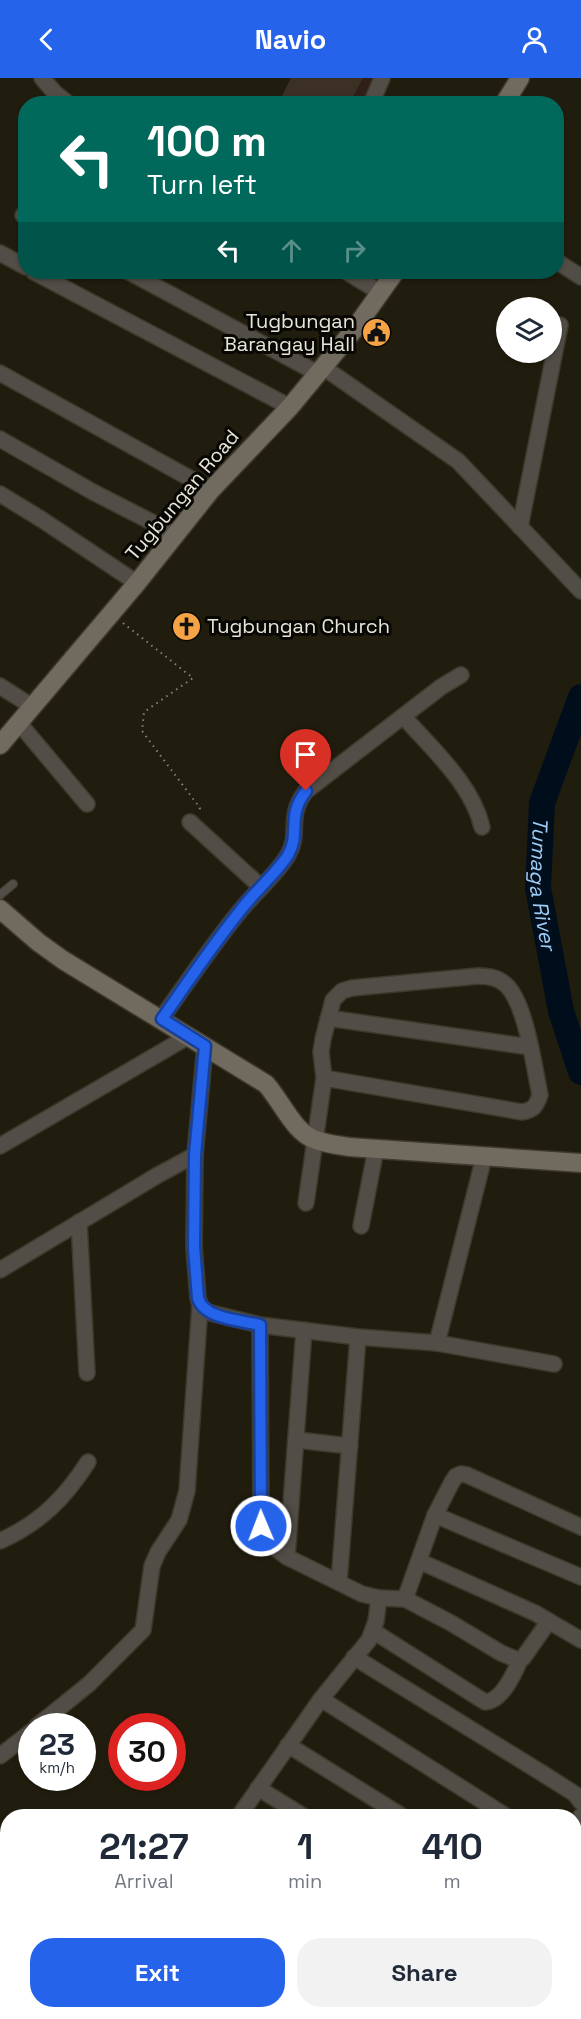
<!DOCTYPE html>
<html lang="en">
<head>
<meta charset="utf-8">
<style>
	body { margin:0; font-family:"Space Grotesk",sans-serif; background:#f2f2f3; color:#1f2937; height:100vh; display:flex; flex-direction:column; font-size:22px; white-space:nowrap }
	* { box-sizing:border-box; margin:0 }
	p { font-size:20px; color:#747a83 }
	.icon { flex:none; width:33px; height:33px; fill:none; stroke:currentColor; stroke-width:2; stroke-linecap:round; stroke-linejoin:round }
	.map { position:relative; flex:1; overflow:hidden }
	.drawer { position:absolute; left:0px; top:1731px; width:582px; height:210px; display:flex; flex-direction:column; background:#fff; border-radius:24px 24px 0 0; box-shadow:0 2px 4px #0004 }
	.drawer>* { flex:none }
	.banner { position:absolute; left:18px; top:18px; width:546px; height:183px; border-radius:24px; box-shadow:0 2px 4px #0004; background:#00695c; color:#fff; overflow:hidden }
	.tools { position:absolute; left:496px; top:219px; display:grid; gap:12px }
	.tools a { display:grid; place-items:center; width:66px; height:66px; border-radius:50%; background:#fff; box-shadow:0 2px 4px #0004; font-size:30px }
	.speed { position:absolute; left:18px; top:1635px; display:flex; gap:12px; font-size:30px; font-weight:700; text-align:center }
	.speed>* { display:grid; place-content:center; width:78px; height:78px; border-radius:50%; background:#fff; box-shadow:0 2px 4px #0004; line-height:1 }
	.speed small { font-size:15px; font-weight:400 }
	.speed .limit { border:9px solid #d22; background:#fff; color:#111 }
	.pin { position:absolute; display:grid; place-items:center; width:51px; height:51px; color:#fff; margin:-62px -26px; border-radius:50% 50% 50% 0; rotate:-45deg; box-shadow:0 0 6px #0007 }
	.pin .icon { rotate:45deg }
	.me { position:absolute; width:66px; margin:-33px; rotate:359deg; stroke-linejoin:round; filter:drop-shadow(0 0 4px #0008) }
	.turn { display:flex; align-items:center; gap:21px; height:126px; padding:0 30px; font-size:27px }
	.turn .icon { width:78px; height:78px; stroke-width:2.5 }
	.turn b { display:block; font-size:42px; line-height:51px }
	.lanes { display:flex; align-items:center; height:57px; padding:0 30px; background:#0003; justify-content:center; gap:30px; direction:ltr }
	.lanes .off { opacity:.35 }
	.eta { display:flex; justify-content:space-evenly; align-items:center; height:102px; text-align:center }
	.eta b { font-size:36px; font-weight:800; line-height:42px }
	.action { display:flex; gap:12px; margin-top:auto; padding:12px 30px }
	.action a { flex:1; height:69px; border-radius:24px; background:#2563eb; color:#fff; font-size:24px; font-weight:800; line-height:69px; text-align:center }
	.action a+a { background:#f2f2f3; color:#1f2937 }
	header { display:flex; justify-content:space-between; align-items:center; height:78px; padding:0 30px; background:#2563eb; color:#fff; font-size:27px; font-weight:800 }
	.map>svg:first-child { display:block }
	.education { fill:#301f18 }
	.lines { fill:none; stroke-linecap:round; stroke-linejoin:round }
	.river { stroke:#000e1c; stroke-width:26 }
	.building { fill:#3c2f23 }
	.service-casing { stroke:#3d392b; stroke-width:10 }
	.minor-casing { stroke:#3d392b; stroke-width:18 }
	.secondary-casing { stroke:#3d392b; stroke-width:21 }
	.path { stroke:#868376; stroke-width:2; stroke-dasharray:1.5 4.5; stroke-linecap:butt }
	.service { stroke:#524e47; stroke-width:8 }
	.minor { stroke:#524e47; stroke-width:15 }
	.secondary { stroke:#706a5f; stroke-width:18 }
	.route-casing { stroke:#184099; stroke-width:15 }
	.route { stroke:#2563eb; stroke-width:10 }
	.labels { text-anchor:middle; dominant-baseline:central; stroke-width:6; stroke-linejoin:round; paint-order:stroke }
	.poi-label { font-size:20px; fill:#e7e5db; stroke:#090703; text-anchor:end }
	.street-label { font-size:20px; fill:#e7e5db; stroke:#090703 }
	.water-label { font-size:21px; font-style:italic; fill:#9dcdf5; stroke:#090703 }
</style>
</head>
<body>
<header><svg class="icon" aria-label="back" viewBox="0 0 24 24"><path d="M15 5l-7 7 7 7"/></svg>Navio<svg class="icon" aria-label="person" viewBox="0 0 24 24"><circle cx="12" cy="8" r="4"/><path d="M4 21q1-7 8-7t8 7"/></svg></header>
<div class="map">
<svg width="581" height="1941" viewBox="0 0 581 1941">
	<rect width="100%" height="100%" fill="#211d0e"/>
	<path class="education" d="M310,0H384L372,25L296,26Z"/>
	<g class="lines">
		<g class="river">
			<path id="s1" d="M581,619L542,725L538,810L561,933L581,994"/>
			<path d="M574,1833L581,1820"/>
			<path d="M521,1941L526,1934"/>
		</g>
	</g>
	<g class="building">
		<path d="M291,0H363L349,26H278Z"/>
		<path d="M376,240L390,251L377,267L364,257Z"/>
	</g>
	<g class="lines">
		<defs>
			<path id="service" d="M0,817L13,806"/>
			<g id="minor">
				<path d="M42,0L55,15L69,26"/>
				<path d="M371,26L382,0"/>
				<path d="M23,137L26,138"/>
				<path d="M0,175L26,189"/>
				<path d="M556,183L581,199"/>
				<path d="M34,194L290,329"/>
				<path d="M129,194L317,295"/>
				<path d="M347,194L381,215"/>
				<path d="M323,289L458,383L581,513"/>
				<path d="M0,295L211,412"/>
				<path d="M0,361L93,414L175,456"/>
				<path d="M0,416L41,441L137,505"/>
				<path d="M520,449L560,247"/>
				<path d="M0,608L33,629"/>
				<path d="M403,638C432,671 472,706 482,749"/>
				<path d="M19,645L87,726"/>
				<path d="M190,744L260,808"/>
				<path d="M328,940L530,969"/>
				<path d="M161,941C187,905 212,867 240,833C254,815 277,796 288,777C301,755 286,739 306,713L441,609L461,597"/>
				<path d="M205,968L195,1077L194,1169L198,1220L200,1227L207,1234L260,1247L358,1259L437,1265"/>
				<path d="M0,1068L189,958"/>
				<path d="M484,1079L437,1265L554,1286"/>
				<path d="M306,1125L324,1000L321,974L323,961L333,922L342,913L352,910L478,898C488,898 497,899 505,906C526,924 534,989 540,1017C536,1029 533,1032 522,1034L324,1000"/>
				<path d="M79,1144L87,1295"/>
				<path d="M361,1148L376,1071"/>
				<path d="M0,1192L158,1097L195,1077"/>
				<path d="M297,1362L350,1368"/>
				<path d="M435,1437L581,1499"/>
				<path d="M0,1463C40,1445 65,1420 88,1384"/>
				<path d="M287,1479L304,1252"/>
				<path d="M419,1483L535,1535L581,1562"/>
				<path d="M339,1504L358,1259"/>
				<path d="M379,1520L405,1521L435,1437L452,1404L456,1398L461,1396L467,1397L581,1449"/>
				<path d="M405,1521L451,1545L501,1575L518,1582L523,1580L549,1543"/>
				<path d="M373,1553L485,1624C502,1623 514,1596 520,1582"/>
				<path d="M354,1579L545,1697L575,1716L581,1724"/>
				<path d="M321,1621L506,1738"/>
				<path d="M37,1648L89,1606L143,1552L152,1488L158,1474L179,1442L187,1413L200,1227"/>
				<path d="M288,1667L402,1738"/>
				<path d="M0,1678L32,1653"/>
				<path d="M258,1710L303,1738"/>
				<path d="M239,1738L321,1621L369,1562L376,1543L379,1520L362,1516L287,1479L271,1467L265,1460L261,1448L260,1247"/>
				<path d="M574,1751L581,1738"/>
				<path d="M111,1934L122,1941"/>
				<path d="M213,1934L226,1941"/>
				<path d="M310,1934L322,1941"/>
				<path d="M415,1934L426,1941"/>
				<path d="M98,1941L103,1934"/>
				<path d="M456,1941L464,1934"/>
				<path d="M579,1941L581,1936"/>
			</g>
			<g id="secondary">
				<path d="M504,26L520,0"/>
				<path d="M0,667L137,505L211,412L290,329L353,253L395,194"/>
				<path d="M0,831L38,864L63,882L266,1006C282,1024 294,1055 316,1062C327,1066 338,1067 349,1069L581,1085"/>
			</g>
		</defs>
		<use href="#service" class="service-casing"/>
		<use href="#minor" class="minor-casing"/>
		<use href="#secondary" class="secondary-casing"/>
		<path class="path" d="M123,545L193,600L144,634L142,653L200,730L199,732"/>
		<use href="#service" class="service"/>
		<use href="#minor" class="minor"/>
		<use href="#secondary" class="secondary"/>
	</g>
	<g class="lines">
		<defs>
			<path id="route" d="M261,1448L260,1247C240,1242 204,1241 198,1220L194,1169L195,1077L205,968L162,941C187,905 212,868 240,833C253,815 277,795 288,777C301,755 286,739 306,713"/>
		</defs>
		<use href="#route" class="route-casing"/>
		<use href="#route" class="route"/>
	</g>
	<defs>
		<symbol id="civic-disc" viewBox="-11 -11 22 22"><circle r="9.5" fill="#f5a345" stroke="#090703"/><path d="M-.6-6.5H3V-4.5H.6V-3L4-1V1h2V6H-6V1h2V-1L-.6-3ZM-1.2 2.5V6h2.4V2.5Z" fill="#111"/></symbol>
		<symbol id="church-disc" viewBox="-11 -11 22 22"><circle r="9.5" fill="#f5a345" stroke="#090703"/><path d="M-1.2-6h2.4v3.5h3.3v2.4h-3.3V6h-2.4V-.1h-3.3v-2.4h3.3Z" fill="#111"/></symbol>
	</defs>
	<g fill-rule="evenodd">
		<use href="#civic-disc" x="360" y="238" width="33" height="33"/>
		<use href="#church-disc" x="170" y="532" width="33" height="33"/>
	</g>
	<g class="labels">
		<g class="poi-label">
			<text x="355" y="243">Tugbungan<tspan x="355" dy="23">Barangay Hall</tspan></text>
			<text x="207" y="548" text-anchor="start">Tugbungan Church</text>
		</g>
		<g class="street-label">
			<text transform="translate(182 417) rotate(-50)">Tugbungan Road</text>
		</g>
		<g class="water-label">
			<text stroke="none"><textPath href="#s1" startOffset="194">Tumaga River</textPath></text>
		</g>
	</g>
</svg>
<div class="tools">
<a><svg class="icon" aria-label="layers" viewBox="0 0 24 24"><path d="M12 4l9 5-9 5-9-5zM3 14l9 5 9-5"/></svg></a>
</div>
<div class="speed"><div>23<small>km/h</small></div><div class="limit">30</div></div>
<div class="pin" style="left:306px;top:713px;background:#d93025"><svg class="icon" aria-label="arrive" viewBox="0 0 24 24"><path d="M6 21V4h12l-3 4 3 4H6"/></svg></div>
<svg class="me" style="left:261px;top:1448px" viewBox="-20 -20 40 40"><circle r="17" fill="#2563eb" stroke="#fff" stroke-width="3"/><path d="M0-11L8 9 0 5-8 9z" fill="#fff"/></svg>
<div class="banner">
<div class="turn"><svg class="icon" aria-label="left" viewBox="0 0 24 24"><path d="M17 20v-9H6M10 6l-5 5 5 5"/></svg><div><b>100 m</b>Turn left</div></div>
<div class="lanes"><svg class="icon" aria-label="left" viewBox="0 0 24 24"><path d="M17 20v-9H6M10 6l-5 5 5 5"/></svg><svg class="icon off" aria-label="ahead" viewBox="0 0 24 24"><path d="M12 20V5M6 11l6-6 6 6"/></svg><svg class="icon off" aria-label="right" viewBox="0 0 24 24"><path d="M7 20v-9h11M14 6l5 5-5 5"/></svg></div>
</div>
<section class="drawer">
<div class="eta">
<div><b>21:27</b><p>Arrival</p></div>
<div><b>1</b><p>min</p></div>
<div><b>410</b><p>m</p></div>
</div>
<div class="action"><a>Exit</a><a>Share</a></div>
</section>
</div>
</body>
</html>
